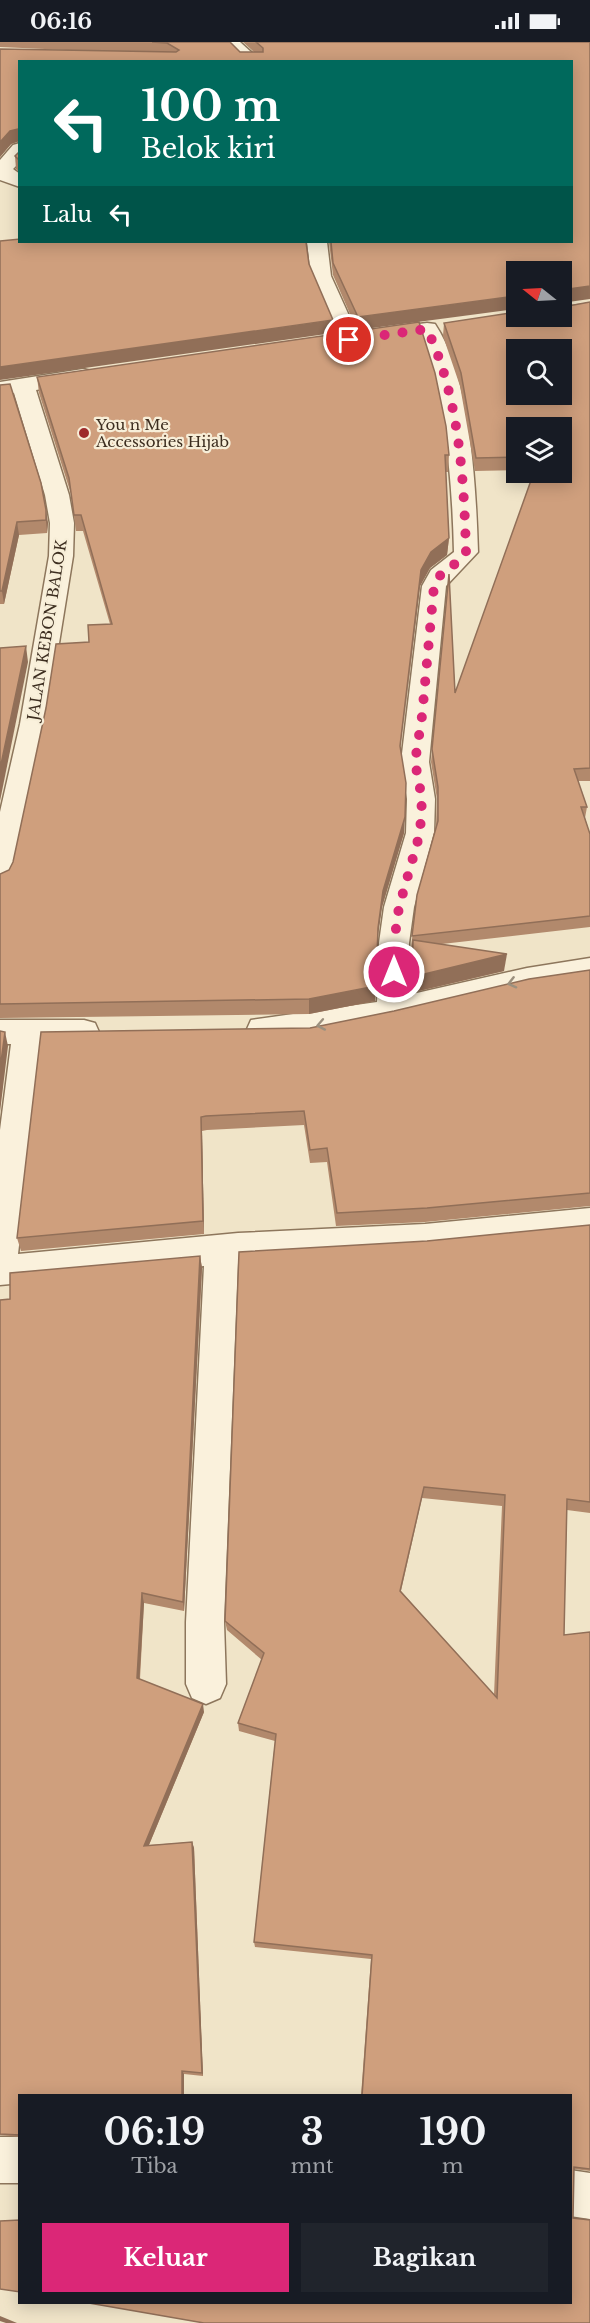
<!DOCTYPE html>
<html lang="id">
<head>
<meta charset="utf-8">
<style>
	body { margin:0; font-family:"Libre Baskerville",serif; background:#20242c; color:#f1f3f6; height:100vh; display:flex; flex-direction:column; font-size:22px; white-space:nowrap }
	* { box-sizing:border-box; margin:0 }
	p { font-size:20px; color:#9ea1a6 }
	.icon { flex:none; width:33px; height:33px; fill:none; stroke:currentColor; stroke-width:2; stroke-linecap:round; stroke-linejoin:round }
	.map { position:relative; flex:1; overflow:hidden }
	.details { position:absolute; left:18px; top:2052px; width:554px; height:210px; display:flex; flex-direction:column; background:#171b24; border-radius:0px; box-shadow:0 3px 15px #0003 }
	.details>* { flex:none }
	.guide { position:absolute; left:18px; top:18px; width:555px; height:183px; border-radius:0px; box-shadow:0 3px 15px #0003; background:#00695c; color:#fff; overflow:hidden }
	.needle { width:39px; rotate:288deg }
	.buttons { position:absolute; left:506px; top:219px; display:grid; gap:12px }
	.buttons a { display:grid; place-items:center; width:66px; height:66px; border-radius:0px; background:#171b24; box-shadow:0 3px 15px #0003; font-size:30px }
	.pin { position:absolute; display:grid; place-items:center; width:51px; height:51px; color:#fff; margin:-26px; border:3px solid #fff; border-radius:50%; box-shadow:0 2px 6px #0007 }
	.me { position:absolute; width:66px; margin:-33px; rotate:0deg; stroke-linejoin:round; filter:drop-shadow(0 0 4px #0008) }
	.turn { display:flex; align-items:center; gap:21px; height:126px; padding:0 24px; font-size:27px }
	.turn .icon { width:78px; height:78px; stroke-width:2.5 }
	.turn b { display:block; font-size:42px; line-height:51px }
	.then { display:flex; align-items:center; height:57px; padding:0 24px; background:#0003; gap:12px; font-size:22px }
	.eta { display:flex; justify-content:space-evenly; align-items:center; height:102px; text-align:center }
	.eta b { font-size:36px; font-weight:700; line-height:42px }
	.cta { display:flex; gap:12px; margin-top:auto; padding:12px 24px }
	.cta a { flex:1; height:69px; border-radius:0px; background:#db2777; color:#fff; font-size:24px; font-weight:700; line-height:69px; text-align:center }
	.cta a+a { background:#20242c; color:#f1f3f6 }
	.status { display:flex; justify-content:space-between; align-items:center; height:42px; padding:0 30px; background:#171b24; direction:ltr }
	.status svg { height:16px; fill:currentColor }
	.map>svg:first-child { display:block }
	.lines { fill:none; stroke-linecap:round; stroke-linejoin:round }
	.minor-casing { stroke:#8d765c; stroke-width:3 }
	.minor { fill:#faf1dc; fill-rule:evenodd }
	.wall { fill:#b2896c; fill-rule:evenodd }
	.shaded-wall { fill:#916f58 }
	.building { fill:#cf9f7d; stroke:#916f58; stroke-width:1.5; fill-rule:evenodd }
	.oneway { stroke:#9c907e }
	.route { stroke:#db2777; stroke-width:10; stroke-dasharray:0 18 }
	.poi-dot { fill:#9e2a2b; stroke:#f7eed8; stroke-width:2 }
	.labels { text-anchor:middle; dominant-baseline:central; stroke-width:4.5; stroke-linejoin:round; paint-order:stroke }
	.far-poi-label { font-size:15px; fill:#3d2e20; stroke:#f7eed8; text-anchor:start }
	.far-street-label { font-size:15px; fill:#3d2e20; stroke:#f7eed8 }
</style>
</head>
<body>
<div class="status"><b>06:16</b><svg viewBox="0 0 49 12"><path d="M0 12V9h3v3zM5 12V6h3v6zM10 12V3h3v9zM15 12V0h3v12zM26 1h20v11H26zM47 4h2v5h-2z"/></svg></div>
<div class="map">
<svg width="590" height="2281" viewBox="0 0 590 2281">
	<rect width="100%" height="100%" fill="#f0e4c8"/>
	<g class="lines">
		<defs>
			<g id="minor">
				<path d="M220,0H240L262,20H242Z"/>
				<path d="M20,101V120L13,127L20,132V145L0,138V118L13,103Z"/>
				<path d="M307,200H327L331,234L360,298L357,303H341L338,298L311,234Z"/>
				<path d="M427,281L435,282C471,335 476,447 478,510L446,544L429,720L435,757L434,791L414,865L409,901L408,953L527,926L590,916V940C556,944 523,950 490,957C438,969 298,1011 251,996L247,987L251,978L377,960L379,901L384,865L406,791L407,757L401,720L422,544L431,528L454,510C452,433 446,359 416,287L419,282Z"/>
				<path d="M83,327L91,329L94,334L91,339L36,348L69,453L74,481L73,514L46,682L14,835L10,842L0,846V770L20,682L49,514L50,481L45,453L14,351L0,354V340Z"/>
				<path d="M0,978H84L95,981L99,990L95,999L84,1002H42L18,1212L238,1191L425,1182L590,1166V1194L425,1210L238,1221L224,1580L226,1642L220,1656L206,1662L192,1656L186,1642V1580L204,1224L0,1243V1088L11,1002H0Z"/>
				<rect x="0" y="2095" width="20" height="46"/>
				<path d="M570,2128L590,2131V2177L570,2174Z"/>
			</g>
		</defs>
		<use href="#minor" class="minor-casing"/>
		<use href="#minor" class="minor"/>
	</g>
	<g class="wall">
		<path d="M0,0H230L240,10H254L243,0H590V257L561,230L357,288L333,233L329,200H572L20,20V99L11,102L0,115V7L67,8L0,5V6Z"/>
		<path d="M20,109V130L16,127L15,114Z"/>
		<path d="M590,260V739H578L587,765L585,776L590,792V885L442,902L504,929L410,951L411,906L417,853L436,783L437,757L431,720L449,532L455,651L561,430L516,386V428L475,429L460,344L443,294L444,281Z"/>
		<path d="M37,335L449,413L448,430H446L449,496L447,513L430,526L420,544L400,707L404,791L382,865L377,896L375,959L309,972L0,976V832L9,828L13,820L89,600L110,582L83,489H76L71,452L39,351Z"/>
		<path d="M0,343L48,481L47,491L19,493L4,562H0Z"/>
		<path d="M590,928V1164L425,1180L336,1184L327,1120L310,1121L304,1083L207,1088L202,1089L204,1192L21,1209L17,1196L310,986L394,969Z"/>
		<path d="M590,1183V1471L567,1468L564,1593L590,1590V2129L574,2127L573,2176L570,2260V2054H361L371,1917L255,1905L254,1900L275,1699L239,1689L238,1681L262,1618L227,1588L225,1579L427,1199ZM422,1456L502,1464L494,1653L401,1549Z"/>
		<path d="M200,1214L202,1226L184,1569L144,1561L140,1637L204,1670L149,1803L192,1800L194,1806L203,2034L184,2032L20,2054V2095L0,2093V1258L10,1257Z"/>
	</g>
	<g class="shaded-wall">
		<path d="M18,87L19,99L11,102L0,115V100L10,89Z"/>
		<path d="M590,244V257L561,261L562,248Z"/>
		<path d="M516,254V267L357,288L358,275Z"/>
		<path d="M333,278V291L0,338V325Z"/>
		<path d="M46,468L48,481L47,491L46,478Z"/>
		<path d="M17,480L19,493L4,562L2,549Z"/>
		<path d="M449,496L447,513L430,526L420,544L399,720L421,528L431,510Z"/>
		<path d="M26,604L28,620L0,759V727Z"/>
		<path d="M405,775L404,791L382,865L377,901L378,886L383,849Z"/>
		<path d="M507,912L504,929L410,951L412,935Z"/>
		<path d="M376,944L375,959L309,972V957Z"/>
		<path d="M5,990L8,1004L0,1070V1027Z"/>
		<path d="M201,1075L202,1089L204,1192L203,1179Z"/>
		<path d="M200,1214L202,1226L184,1569L183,1560Z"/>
		<path d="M142,1551L144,1561L139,1644L137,1636Z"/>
		<path d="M203,1662L204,1670L146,1810L144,1804Z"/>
		<path d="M192,1800L194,1806L203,2034L202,2031Z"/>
		<path d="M182,2029L184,2032V2054H182Z"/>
		<path d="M0,2274L17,2281H6L0,2279Z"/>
	</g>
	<g class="building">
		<path d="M152,0H230L240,10H263V6L256,0H590V244L562,248L561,256V230H516V254L358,275L333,221L331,200H572V20H20V88L18,87L10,89L0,100V7L176,10L179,8L167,1Z"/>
		<path d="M20,109V119L15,114Z"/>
		<path d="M20,197V200H306L309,222L333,278L0,325V199Z"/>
		<path d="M590,260V726L574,727L587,765H581L590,792V874L412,894L417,853L438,779V745L432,707L449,532L455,651L534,430H561V386H516V415L476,416L461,331L444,281L516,270V274H561V263L563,265ZM516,308H561V352H516Z"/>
		<path d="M419,280L435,331L446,384L449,413H445L449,496L431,510L421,528L400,704L406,741L405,775L383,849L378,886L376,944L309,957L0,962V832L9,828L13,820L46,666L56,602L89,600L88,583L112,582L81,473H74L69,436L37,335Z"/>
		<path d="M10,342L41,441L46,468V478L17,480L2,549H0V343Z"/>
		<path d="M26,604L0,727V606Z"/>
		<path d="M413,898L507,912L412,935Z"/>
		<path d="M590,928V1151L427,1166L337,1171L327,1106L310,1108L304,1069L206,1074L201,1075L203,1179L17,1196L41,990L310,986L394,969L529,937Z"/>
		<path d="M0,989L5,990L0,1027Z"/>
		<path d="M590,1183V1460L567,1457L564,1593L590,1590V2127L574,2125L573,2176L590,2178V2281H204L83,2260H570V2054H362L372,1913L254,1900L276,1692L238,1681L264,1611L225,1579L239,1210L427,1199ZM424,1445L505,1453L497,1656L400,1549Z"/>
		<path d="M200,1214L183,1560L142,1551L137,1636L203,1662L144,1804L192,1800L202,2031L182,2029V2054H20V2093L0,2092V1258L10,1257V1231Z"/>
		<path d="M20,2178V2250L0,2247V2179Z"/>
	</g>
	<defs><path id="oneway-chevron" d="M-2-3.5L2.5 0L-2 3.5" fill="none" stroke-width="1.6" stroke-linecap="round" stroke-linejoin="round" transform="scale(1.5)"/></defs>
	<g class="oneway">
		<use href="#oneway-chevron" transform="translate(512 941) rotate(166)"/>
		<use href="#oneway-chevron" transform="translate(321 983) rotate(169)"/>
	</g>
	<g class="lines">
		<path class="route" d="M349,298L427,287C459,354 464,436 466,510C458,525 440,526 434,544L422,674L415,720L422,757L420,791L399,865L394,901V930"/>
	</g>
	<circle class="poi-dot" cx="84" cy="391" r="6"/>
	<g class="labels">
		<g class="far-poi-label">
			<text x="96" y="382">You n Me<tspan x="96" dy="17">Accessories Hijab</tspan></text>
		</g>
		<g class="far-street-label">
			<text transform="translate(47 588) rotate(-81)">JALAN KEBON BALOK</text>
		</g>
	</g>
</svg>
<div class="buttons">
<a><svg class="needle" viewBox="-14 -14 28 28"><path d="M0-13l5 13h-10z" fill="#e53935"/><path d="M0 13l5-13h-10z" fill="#9ea1a6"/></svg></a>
<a><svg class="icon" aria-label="search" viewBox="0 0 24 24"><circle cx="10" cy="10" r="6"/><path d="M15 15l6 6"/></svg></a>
<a><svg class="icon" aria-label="layers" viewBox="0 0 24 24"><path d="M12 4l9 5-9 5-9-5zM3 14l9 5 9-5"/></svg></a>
</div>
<div class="pin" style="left:349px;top:298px;background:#d93025"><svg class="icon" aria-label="arrive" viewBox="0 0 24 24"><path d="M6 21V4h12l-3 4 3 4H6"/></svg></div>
<svg class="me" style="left:394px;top:930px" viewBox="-20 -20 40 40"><circle r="17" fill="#db2777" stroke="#fff" stroke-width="3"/><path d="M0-11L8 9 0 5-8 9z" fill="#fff"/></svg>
<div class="guide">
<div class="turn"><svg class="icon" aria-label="left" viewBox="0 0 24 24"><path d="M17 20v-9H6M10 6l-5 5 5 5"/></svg><div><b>100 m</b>Belok kiri</div></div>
<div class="then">Lalu<svg class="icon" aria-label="left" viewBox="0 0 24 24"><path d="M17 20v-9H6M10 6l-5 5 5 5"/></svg></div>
</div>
<section class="details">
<div class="eta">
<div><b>06:19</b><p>Tiba</p></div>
<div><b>3</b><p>mnt</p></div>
<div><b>190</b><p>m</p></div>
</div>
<div class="cta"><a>Keluar</a><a>Bagikan</a></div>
</section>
</div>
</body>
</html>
